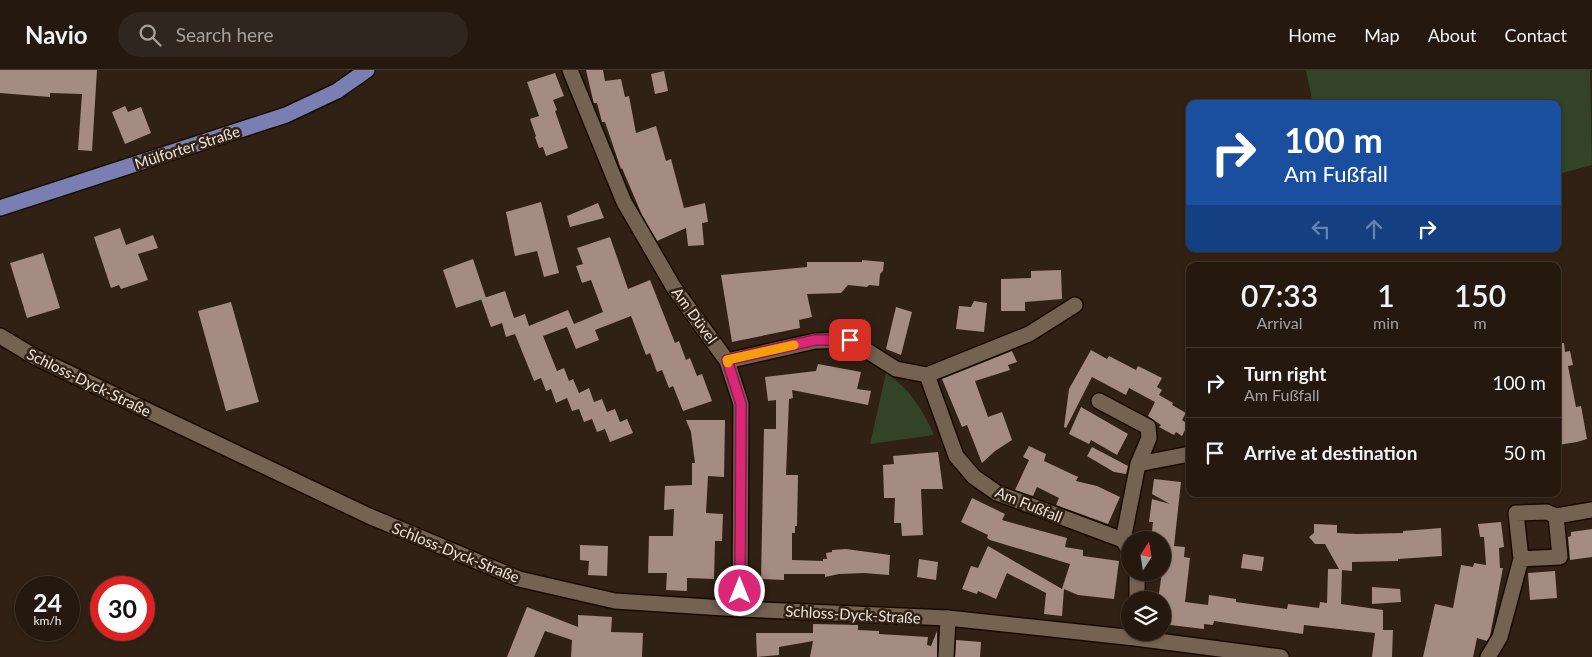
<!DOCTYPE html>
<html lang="en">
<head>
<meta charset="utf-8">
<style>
	body { margin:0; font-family:Lato,sans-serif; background:#31261d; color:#f1f3f6; height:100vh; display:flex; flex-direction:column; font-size:19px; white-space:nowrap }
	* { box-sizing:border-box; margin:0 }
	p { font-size:16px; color:#a3a09e }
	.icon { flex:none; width:28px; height:28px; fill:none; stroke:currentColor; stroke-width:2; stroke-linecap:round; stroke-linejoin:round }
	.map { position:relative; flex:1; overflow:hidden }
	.drawer { position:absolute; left:1186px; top:192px; width:375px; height:235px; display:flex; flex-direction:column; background:#25190f; border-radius:10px; box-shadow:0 1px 4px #0004,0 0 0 1px #42382f }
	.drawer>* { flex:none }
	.guide { position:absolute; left:1186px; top:30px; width:375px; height:152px; border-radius:10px; box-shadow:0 1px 4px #0004,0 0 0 1px #42382f; background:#1a4fa0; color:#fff; overflow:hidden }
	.needle { width:32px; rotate:12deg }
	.buttons { position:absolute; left:1121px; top:461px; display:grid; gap:10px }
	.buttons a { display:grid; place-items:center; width:50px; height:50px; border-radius:50%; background:#25190f; box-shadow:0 1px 4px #0004,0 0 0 1px #42382f; font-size:25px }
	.speed { position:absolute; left:15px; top:506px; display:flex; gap:10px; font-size:25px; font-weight:700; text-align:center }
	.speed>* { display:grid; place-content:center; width:65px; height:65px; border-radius:50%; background:#25190f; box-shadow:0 1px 4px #0004,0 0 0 1px #42382f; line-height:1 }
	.speed small { font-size:12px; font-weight:400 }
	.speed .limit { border:8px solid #d22; background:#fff; color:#111 }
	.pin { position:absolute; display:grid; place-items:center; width:42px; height:42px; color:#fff; margin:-21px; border-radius:10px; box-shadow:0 2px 8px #0006 }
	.me { position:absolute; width:55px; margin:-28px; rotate:0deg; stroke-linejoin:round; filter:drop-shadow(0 0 4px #0008) }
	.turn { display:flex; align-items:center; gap:18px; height:105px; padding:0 15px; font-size:22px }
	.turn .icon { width:65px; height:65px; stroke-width:2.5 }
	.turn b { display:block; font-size:35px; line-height:42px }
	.lanes { display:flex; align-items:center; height:48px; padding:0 15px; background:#0003; justify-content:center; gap:25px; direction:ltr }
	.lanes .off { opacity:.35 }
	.eta { display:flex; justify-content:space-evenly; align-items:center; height:85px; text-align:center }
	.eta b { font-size:30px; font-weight:600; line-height:35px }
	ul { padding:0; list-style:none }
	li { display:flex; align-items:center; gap:15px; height:70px; padding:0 15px; border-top:1px solid #42382f }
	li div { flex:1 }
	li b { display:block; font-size:19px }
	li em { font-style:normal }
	header { display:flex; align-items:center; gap:30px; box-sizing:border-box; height:70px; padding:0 25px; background:#25190f; border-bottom:1px solid #42382f }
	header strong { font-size:24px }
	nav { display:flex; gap:28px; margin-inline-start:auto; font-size:18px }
	.search { width:350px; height:45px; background:#31261d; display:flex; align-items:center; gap:12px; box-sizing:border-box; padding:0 18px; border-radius:28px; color:#a3a09e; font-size:19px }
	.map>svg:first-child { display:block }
	.green { fill:#324328 }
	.building { fill:#a58c83 }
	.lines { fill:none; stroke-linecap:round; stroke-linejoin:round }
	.minor-casing { stroke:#180a01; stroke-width:18 }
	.major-casing { stroke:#180a01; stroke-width:18 }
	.minor { stroke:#746253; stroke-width:15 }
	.major { stroke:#797fb2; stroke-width:15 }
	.route-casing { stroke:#8e194d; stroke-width:12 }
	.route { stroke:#db2777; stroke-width:9 }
	.slow { stroke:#f59e0b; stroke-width:9 }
	.labels { text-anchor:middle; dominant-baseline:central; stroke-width:5; stroke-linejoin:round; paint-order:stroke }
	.street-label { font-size:15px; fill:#efe4dc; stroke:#312114 }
</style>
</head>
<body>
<header>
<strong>Navio</strong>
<div class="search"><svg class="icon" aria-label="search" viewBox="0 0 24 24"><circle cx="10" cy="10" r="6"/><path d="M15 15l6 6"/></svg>Search here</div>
<nav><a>Home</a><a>Map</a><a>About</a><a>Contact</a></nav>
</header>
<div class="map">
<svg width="1592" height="587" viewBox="0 0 1592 587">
	<rect width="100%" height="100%" fill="#312114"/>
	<g class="green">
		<path d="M1306,0H1590L1592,95L1558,104V34H1313Z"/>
		<path d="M886,303C909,318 923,340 934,365L870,374Z"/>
	</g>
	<g class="building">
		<path d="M0,0H97L92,81L78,80L82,24L50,23V27L0,23Z"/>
		<path d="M586,0H603L605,11L621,9L625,27L629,26L636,63L656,56L666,91L671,89L684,138L705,133L708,152L702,153L704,175L688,176L686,158L657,171L642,145L622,98L621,99L605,52H602L597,33H594L593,30Z"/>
		<path d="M664,1L668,21L655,24L651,4Z"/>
		<path d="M555,3L564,26L553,30L557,40L555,41L568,78L546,86L543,77L539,78L535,67L536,66L530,49L539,46L527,12Z"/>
		<path d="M125,36L128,42L141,37L151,63L125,74L112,42Z"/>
		<path d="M541,132L559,203L544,207L537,181L515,186L506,142Z"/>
		<path d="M598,133L604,148L570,157L567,146Z"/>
		<path d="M120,158L126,175L153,165L158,178L138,184L148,210L121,219L119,215L111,218L94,167Z"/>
		<path d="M610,167L628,219L650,210L675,273L679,271L686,290L690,288L697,306L702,304L712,331L683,341L673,316L669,318L662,300L657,302L650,283L646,285L631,246L595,260L599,270L576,279L567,257L543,266L557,301L564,298L569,311L573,309L579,323L589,318L594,332L602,329L607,342L615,339L620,352L627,349L633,363L610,372L605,359L597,362L592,349L584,352L579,339L572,341L567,328L556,333L551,319L546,321L541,308L534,311L515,264L506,267L502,253L491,257L481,229L505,221L514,248L525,244L529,256L568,240L574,254L603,242L591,210L582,213L576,196L583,194L577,178Z"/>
		<path d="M43,183L60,238L27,248L10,193Z"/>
		<path d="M473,189L486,228L456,238L443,200Z"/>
		<path d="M862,190L884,192L883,201L880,204L879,216L869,215L867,217L848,215L841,223L807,224L812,247L799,250L800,258L732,272L721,205L807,197V192H862Z"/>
		<path d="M1061,200L1062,229L1025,232V241H1001V209L1031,208V201Z"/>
		<path d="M974,231L987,233L984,262L956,259L959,236L971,237Z"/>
		<path d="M231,232L259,332L226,341L198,241Z"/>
		<path d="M896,237L912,242L901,285L886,279Z"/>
		<path d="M1558,273H1564L1565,282L1570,281L1573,295L1568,296L1576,337L1581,336L1587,369L1577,372L1558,375Z"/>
		<path d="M1091,280L1107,289L1109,286L1136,300L1138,296L1162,308L1157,317L1162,320L1159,325L1173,333L1172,335L1186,343L1182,350L1188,354L1182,366L1176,362L1174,365L1159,357L1161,355L1148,346L1155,332L1129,318L1126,325L1092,307L1066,358L1064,357L1069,319Z"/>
		<path d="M1012,281L1017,292L1008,295L1010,300L975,311L988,347L1002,342L1012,370L995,381L982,393L967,355L962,357L942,309Z"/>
		<path d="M818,294L861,302L857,319L871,321L868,335L792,320L793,328L789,329L786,405H798L797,456H795V463H792V490L823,491V489H827L826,483L832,482V480L846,479L890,485L889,505L864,503L839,504L825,507V504H784V510L761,509L764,359H776V330L768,331L765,307L816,301Z"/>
		<path d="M1081,337L1128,364L1117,385L1091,370L1089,374L1069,364Z"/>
		<path d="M686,350H725L724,407L708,406L706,443L723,444L722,471H715L714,509L687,508V521L666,520L667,503H648L649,466H673L674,439L664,440L665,416L692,415V393H695L691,362Z"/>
		<path d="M1029,376L1046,384L1044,391L1078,407L1076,411L1097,416L1120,427L1108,454L1056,435L1059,428L1037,417L1033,426L1015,420L1029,390L1023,387Z"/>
		<path d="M1092,377L1128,396L1126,404L1114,402L1087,386Z"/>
		<path d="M938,382L943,419H921L923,465L902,466L901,453H894L895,428H884L883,395L894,394L893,386Z"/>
		<path d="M1154,409L1181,412L1174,476L1185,477L1184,487L1190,488L1185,532L1208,535L1209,525L1236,529V532L1287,539L1288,534L1319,538L1320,532L1327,533L1328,499H1339L1325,474H1315L1309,467L1314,463V454L1337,455V463L1356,464L1403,463V461L1441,458L1442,486L1398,489V491L1352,492V501L1342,500L1341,534L1383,540V560H1393L1392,587H1372L1375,563L1304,555L1303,564L1214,551L1213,555L1204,554V559L1162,554V530H1158L1162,502V470H1151L1153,452H1149L1152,429L1170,434L1152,424Z"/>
		<path d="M972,428L1005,444L1002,450L1067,468L1065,477L1083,480V486L1119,491L1114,529L1078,525L1064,519L1062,546L1044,544L1046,523L1007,503L996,529L978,521L977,524L962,519L971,496L978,498L988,476L1062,519L1070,494L990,470L987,468L988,465L961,452Z"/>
		<path d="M1501,452L1504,477L1499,478L1500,498H1503L1490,566L1487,571L1477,568L1473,587H1423L1435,534L1453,538L1461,495L1473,497L1474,493L1486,495L1484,467H1480L1478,454Z"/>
		<path d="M1592,459V487L1570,490L1568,467L1571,466V462Z"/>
		<path d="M580,475L608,476L607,506L588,505L589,491L580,490Z"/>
		<path d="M1243,484L1264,487L1262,501L1241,498Z"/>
		<path d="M919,489L938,492L936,510L917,507Z"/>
		<path d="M1555,501L1557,528L1530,530L1528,503Z"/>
		<path d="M1372,517L1400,519L1401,532L1372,534Z"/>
		<path d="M527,537L578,557V545L612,547L611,562L643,563L642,587H571L572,570L545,561L534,587H507Z"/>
		<path d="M813,554L858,555V560L879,561V564L928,567L927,575L931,576L937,561V587H810L813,571L779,577V585L757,587L756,563H813Z"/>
		<path d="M956,570L981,572L980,587H955Z"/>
	</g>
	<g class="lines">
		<defs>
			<g id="minor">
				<path d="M570,0L624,132L674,218L727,291L741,334L740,539"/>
				<path d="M0,266L35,287L369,446L519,509L615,531L740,539L948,548L1135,568L1281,587"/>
				<path d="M727,291L815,271L850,270L896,299L927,305L956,386L974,407L997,423L1123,470L1130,482"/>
				<path d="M927,305L1029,264L1075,235"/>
				<path d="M1099,331L1148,357L1149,368L1138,394L1123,470"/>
				<path d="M1138,394L1190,384"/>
				<path d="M1556,446L1592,440"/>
				<path d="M1137,502V530"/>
				<path d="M946,587L948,548"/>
				<path d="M1488,587L1500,567L1521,489L1516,443L1547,442L1556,446L1560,487L1521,489"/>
			</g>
			<path id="major" d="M0,138L286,45L337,21L367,0"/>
		</defs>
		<use href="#minor" class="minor-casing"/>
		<use href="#major" class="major-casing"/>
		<use href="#minor" class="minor"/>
		<use href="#major" class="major"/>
	</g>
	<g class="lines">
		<defs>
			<path id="route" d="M740,521L741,334L727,290L815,270H850"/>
		</defs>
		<use href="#route" class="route-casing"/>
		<use href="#route" class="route"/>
		<path class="slow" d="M728,293L727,290L794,275"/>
	</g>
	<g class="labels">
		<g class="street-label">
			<text transform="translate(187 77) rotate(-18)">Mülforter Straße</text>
			<text transform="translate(695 245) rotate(54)">Am Düvel</text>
			<text transform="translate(89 312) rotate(26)">Schloss-Dyck-Straße</text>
			<text transform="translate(1029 434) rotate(22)">Am Fußfall</text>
			<text transform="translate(456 482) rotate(22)">Schloss-Dyck-Straße</text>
			<text transform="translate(853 544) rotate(3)">Schloss-Dyck-Straße</text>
		</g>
	</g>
</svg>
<div class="buttons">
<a><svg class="needle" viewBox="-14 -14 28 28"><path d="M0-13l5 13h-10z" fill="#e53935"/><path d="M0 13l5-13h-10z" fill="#a3a09e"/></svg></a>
<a><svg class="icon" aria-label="layers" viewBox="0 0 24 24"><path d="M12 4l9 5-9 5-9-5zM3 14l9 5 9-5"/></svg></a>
</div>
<div class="speed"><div>24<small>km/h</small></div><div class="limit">30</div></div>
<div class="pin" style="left:850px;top:270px;background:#d93025"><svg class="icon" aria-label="arrive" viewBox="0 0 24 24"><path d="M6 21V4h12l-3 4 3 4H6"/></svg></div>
<svg class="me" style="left:740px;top:521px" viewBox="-20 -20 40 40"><circle r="17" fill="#db2777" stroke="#fff" stroke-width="3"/><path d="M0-11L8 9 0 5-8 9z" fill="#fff"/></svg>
<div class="guide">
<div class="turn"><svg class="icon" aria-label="right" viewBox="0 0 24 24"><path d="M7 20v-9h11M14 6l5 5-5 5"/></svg><div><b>100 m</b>Am Fußfall</div></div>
<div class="lanes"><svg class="icon off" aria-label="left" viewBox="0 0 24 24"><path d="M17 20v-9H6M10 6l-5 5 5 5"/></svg><svg class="icon off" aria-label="ahead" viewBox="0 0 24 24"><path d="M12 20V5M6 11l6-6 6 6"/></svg><svg class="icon" aria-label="right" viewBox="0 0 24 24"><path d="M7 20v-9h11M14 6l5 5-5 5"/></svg></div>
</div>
<section class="drawer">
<div class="eta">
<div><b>07:33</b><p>Arrival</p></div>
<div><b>1</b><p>min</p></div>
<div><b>150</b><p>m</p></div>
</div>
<ul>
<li><svg class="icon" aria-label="right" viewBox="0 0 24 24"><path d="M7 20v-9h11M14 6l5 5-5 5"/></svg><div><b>Turn right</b><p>Am Fußfall</p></div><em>100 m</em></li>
<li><svg class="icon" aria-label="arrive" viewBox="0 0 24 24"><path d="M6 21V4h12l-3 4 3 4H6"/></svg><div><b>Arrive at destination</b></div><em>50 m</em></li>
</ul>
</section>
</div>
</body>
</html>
